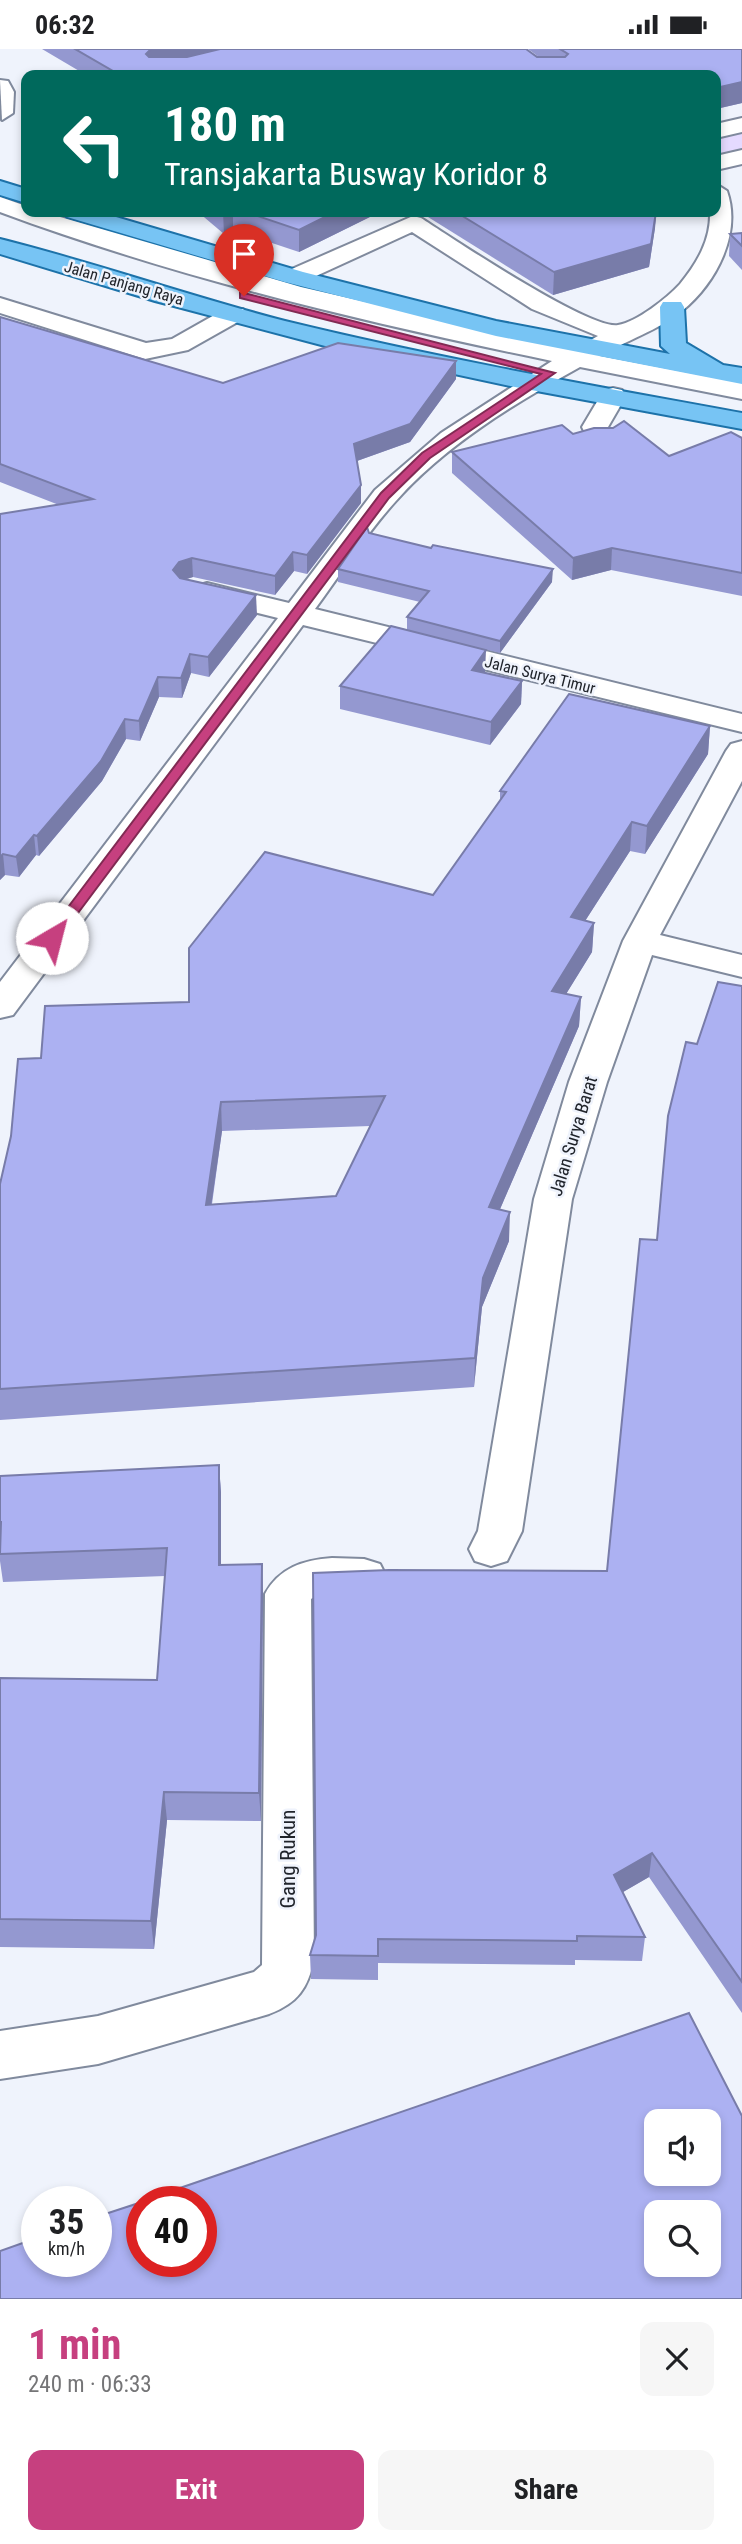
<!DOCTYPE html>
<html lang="en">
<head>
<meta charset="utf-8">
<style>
	body { margin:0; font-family:"Roboto Condensed",sans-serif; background:#f6f6f6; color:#202124; height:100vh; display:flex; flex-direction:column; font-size:26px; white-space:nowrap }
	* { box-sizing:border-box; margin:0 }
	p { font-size:23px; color:#757577 }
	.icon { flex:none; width:38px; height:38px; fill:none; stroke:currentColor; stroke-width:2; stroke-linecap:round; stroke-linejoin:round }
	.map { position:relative; height:2250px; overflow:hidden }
	.panel { display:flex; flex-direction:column; background:#fff; flex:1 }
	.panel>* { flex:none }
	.top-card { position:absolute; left:21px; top:21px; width:700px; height:147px; border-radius:14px; box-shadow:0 4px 10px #0003; background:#00695c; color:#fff; overflow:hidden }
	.controls { position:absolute; left:644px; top:2060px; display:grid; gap:14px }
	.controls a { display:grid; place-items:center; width:77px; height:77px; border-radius:14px; background:#fff; box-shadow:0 4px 10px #0003; font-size:35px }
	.speed { position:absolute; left:21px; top:2137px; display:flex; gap:14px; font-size:35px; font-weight:700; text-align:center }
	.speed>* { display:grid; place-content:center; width:91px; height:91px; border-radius:50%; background:#fff; box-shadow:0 4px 10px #0003; line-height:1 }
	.speed small { font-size:18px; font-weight:400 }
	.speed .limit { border:10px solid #d22; background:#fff; color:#111 }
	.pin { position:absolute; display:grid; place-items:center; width:60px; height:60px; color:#fff; margin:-72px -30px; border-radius:50% 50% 50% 0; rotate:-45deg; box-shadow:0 0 7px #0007 }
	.pin .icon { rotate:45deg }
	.me { position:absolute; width:77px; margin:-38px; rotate:37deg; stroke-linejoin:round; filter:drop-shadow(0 0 5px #0008) }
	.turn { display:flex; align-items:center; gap:24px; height:147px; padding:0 28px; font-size:32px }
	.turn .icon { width:91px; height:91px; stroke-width:2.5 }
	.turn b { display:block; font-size:49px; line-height:60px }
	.round { display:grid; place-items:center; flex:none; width:74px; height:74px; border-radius:14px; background:#f6f6f6 }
	.head { display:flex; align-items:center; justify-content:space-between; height:119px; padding:0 28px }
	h1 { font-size:42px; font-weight:700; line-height:52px; color:#c6407f }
	.primary-button { display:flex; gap:14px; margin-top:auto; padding:14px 28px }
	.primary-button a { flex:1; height:80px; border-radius:14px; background:#c6407f; color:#fff; font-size:28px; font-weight:700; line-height:80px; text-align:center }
	.primary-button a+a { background:#f6f6f6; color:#202124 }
	.status { display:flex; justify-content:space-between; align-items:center; height:49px; padding:0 35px; background:#fff; direction:ltr }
	.status svg { height:19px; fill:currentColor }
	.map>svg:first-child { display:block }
	.green { fill:#e5daff }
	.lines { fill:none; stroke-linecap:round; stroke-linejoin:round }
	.minor-casing { stroke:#808a9d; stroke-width:4 }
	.major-casing { stroke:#1d72a9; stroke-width:4 }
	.minor { fill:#fff; fill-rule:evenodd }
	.major { fill:#77c4f4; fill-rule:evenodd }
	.wall { fill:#9498d0; fill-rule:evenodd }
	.shaded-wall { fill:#787ca9 }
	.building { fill:#acb1f2; stroke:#787ca9; stroke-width:2; fill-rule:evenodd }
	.route { fill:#c6407f; stroke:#812a53; stroke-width:2 }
	.labels { text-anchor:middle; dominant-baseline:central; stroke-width:5; stroke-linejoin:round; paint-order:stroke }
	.far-street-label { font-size:16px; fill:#20242b; stroke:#eff3fc }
	.street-label { font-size:18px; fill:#20242b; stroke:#eff3fc }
	.near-street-label { font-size:21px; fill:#20242b; stroke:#eff3fc }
</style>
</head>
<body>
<div class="status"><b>06:32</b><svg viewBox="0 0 49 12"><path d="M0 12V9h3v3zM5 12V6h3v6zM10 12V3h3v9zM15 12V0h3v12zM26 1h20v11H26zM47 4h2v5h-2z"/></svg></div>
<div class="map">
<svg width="742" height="2250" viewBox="0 0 742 2250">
	<rect width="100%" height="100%" fill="#eff3fc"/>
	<path class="green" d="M742,68V117L725,121L716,115V74Z"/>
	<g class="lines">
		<defs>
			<g id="minor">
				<path d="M0,31L8,32L14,43L13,64L2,71Z"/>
				<path d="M742,69V83L716,89V75Z"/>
				<path d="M742,101V115L716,121V107Z"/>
				<path d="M716,135L727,142C742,185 716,234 682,262C659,281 625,292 600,307L742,334V350L580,318C515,354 444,397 395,453C365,486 341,525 315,560L742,665V683L303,576L13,966L0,969V933L278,569L197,549L192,543L197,537L207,534L289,554L375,441L441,384L552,312C367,274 178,229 0,163V148L26,157V163H43L301,238L572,301L598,287L532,260L412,183L303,233H285L282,228L285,223L413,167L421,169C452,189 589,281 618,276C637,273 667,249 680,235C697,214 711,191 710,163H716Z"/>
				<path d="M0,249L146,294L172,290L225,260H243L246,265L243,270L188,301L145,310L0,264Z"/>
				<path d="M613,339L622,341L626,347L608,378L615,392L612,398H592L582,378L604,341Z"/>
				<path d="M742,692V732L660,886L742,906V928L652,906L607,1033L572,1150L522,1482L507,1512L491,1517L475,1512L469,1500L478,1482L534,1150L569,1033L623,892L726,702L731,695Z"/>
				<path d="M332,1509L364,1510L380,1515L386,1527L380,1539C358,1546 330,1537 311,1550L314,1910C308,1939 298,1954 269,1965L98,2015L0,2030V1982L98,1967L254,1923L262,1916L265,1545C279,1519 303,1511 332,1509Z"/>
			</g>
			<g id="major">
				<path d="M0,132L26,140V154L0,146Z"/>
				<path d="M63,163H99L303,223L496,272L670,305L661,297L660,258L663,253H681L684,258L686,294L723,316L742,319V335L496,287L285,233L67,168Z"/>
				<path d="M0,190C96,214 189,247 285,272C436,309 589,336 742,364V380L515,338L329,298L155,252L0,205Z"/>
			</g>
		</defs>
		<use href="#minor" class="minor-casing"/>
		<use href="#major" class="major-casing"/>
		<use href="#minor" class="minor"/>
		<use href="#major" class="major"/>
	</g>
	<g class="wall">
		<path d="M42,0H526L539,8L528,0H742V54L716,60V26H86Z"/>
		<path d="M198,163H380L299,203L233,181L224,185Z"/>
		<path d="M420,163H656L655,179L649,218L553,246Z"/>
		<path d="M742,184V221L729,207L730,185Z"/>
		<path d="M0,268L223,334L456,330L410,393L357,412L361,436V454L307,525L294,522L275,546L193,528L186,530L257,566L209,628L191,624L182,649L159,648L140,692L126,690L102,732L39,807L36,806L19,828L5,826L0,831V465L59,456L0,433Z"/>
		<path d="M573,385L669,407L742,389V547L611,521L572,531L452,424V403Z"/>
		<path d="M369,484L552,533L500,604L407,581V568L420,553L338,533V520Z"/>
		<path d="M485,624L522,632L521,655L490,696L340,660V637Z"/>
		<path d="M710,677L708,705L645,805L630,802L585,872L594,874L592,903L566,945L581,948L579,977L500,1160L509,1192L482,1258L474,1338L0,1371V1135L41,1009L189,953L433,846L500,753V742ZM370,1077L336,1147L212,1155L222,1082Z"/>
		<path d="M742,937V1964L649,1828L623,1843L645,1888L642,1912L575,1911V1916L378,1914V1931L311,1930L310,1906L607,1522L657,1191L697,995Z"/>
		<path d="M219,1416L221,1444V1516L262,1515L263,1544L261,1772L167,1771L154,1900L0,1898V1629L157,1631L165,1527L3,1533L0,1512V1427Z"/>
	</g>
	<g class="shaded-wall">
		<path d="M151,0H234L153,19L146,5Z"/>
		<path d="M742,33V54L716,60V39Z"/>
		<path d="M223,163H233V181L224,185Z"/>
		<path d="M335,163H380L299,203V181Z"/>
		<path d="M656,163L655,179L649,218L553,246L554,223Z"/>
		<path d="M456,312V330L410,393L354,413V395Z"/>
		<path d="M361,436V454L307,525V506Z"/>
		<path d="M612,499L611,521L572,531L573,509Z"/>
		<path d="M293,503L294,522L275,546V527Z"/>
		<path d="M192,509L193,528L180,532L173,521L179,513Z"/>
		<path d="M553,520L552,533L500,604V592Z"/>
		<path d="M256,546L257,566L209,628L208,608Z"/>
		<path d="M486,601L485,624L472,621Z"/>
		<path d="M190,605L191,624L182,649L181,629Z"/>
		<path d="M158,628L159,648L140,692L139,672Z"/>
		<path d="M522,632L521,655L490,696L491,673Z"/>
		<path d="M125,670L126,690L102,732L39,807L37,787Z"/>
		<path d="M710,677L708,705L645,805L647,777Z"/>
		<path d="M632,773L630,802L569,897L571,868Z"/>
		<path d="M34,786L36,806L19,828L16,808Z"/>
		<path d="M3,805L5,826L0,831V808Z"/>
		<path d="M594,874L592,903L550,971L552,942Z"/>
		<path d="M581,948L579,977L488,1188L489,1158Z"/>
		<path d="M221,1053L222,1082L207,1185L206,1156Z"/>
		<path d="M510,1163L509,1192L482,1258L474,1338L475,1309L483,1229Z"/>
		<path d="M219,1416L221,1444V1544L219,1516Z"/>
		<path d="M262,1515L263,1544L261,1772L259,1744Z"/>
		<path d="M164,1743L167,1771L154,1900L151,1872Z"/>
		<path d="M652,1804L649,1828L611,1850L614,1826Z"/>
	</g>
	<g class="building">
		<path d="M75,0H151L146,5L149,8H187L220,0H526L537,8H565L568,5L560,0H742V33L716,39V26H120Z"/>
		<path d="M246,163H335L299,181Z"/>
		<path d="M456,163H656L651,195L554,223Z"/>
		<path d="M742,184V197L730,185Z"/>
		<path d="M0,268L223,334L338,294L456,312L410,375L354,395L361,436L307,506L293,503L275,527L192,509L179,513L173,521L180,529L256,546L208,608L190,605L181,629L158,628L139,672L125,670L101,712L37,787L34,786L16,808L3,805L0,808V465L93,450L0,415Z"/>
		<path d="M624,372L669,407L731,383L742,389V524L612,499L573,509L452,403L562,376L573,385L594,379H613Z"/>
		<path d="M367,478L369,484L431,499L433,496L553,520L500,592L407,568L429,542L338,520Z"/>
		<path d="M391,577L486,601L472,621L522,632L491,673L340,637Z"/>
		<path d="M569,645L710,677L647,777L632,773L571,868L594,874L552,942L581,948L489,1158L510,1163L483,1229L475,1309L0,1340V1135L11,1087L18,1010L41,1009L45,957L189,953V899L265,803L433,846L506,743L500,742ZM385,1047L336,1147L206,1156L221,1053Z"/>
		<path d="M718,933L742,937V1933L652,1804L614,1826L645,1888L577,1887V1892L378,1890V1907L310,1906L316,1886L313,1524L389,1521L607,1522L640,1190L657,1191L668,1067L686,993L697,995Z"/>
		<path d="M219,1416V1516L262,1515L259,1744L164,1743L151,1872L0,1870V1629L157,1631L167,1499L0,1505L1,1473H0V1427Z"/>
		<path d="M689,1964L742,2067V2250H0V2202L37,2189V2212H96V2168L142,2153V2212H201V2152H142ZM656,2072H709V2124H656ZM656,2163H709V2216H656Z"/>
	</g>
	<path class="route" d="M244,244L555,324L430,409L389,449L57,892H47V886L381,444L422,404L541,325L240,249V244Z"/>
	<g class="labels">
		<g class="far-street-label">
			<text transform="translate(124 234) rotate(16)">Jalan Panjang Raya</text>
			<text transform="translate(540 626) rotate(14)">Jalan Surya Timur</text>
		</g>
		<g class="street-label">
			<text transform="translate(573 1087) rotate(-73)">Jalan Surya Barat</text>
		</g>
		<g class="near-street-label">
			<text transform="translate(288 1810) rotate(-90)">Gang Rukun</text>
		</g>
	</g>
</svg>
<div class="controls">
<a><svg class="icon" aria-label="sound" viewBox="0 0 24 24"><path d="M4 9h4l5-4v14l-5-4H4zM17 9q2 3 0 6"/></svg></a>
<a><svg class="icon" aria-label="search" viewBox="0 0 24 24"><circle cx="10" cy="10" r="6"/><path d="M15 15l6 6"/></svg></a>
</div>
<div class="speed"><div>35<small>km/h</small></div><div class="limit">40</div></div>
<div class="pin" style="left:244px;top:247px;background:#d93025"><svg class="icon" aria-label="arrive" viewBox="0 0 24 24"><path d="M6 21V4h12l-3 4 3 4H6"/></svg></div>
<svg class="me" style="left:52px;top:889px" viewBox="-20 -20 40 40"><circle r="19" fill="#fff"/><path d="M0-13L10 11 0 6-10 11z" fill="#c6407f"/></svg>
<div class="top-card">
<div class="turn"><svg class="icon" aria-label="left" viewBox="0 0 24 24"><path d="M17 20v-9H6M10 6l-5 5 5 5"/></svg><div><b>180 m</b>Transjakarta Busway Koridor 8</div></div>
</div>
</div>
<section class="panel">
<div class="head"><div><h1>1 min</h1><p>240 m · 06:33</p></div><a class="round"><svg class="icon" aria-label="close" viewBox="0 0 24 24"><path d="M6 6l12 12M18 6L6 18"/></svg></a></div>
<div class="primary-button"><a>Exit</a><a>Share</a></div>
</section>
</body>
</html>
